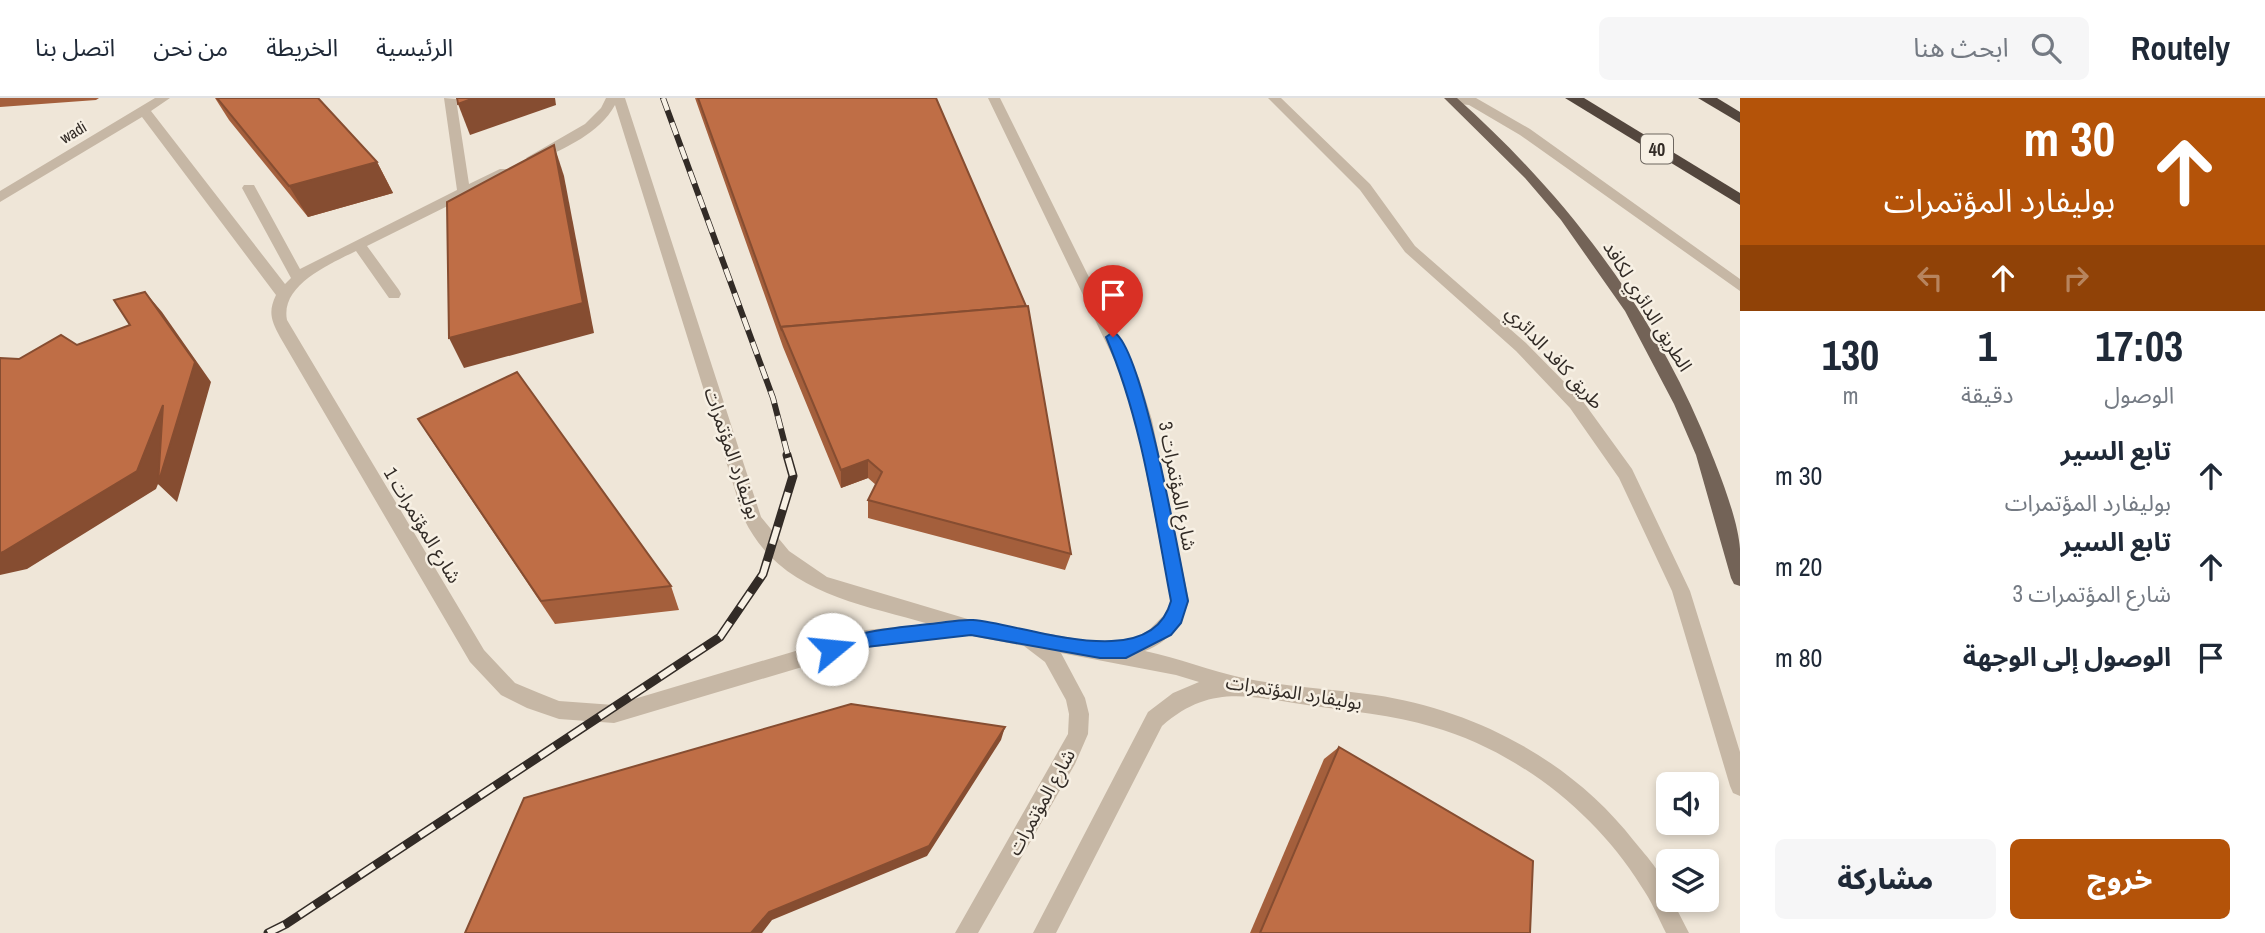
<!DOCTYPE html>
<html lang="ar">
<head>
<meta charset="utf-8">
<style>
	body { margin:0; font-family:"Archivo Narrow","Noto Sans Arabic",sans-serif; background:#f6f6f7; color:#1f2937; direction:rtl; height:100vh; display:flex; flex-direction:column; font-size:26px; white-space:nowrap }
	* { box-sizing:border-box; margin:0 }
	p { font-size:23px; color:#747a83 }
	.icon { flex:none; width:38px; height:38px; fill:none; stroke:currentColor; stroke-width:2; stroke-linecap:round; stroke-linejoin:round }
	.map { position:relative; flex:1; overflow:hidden; direction:ltr }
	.details { display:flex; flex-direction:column; background:#fff; width:525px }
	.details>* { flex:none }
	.banner { background:#b45309; color:#fff; overflow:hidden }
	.controls { position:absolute; left:1656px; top:674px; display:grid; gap:14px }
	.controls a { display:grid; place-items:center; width:63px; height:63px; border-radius:10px; background:#fff; box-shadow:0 4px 10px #0003; font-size:35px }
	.pin { position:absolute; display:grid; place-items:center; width:60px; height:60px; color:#fff; margin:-72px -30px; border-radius:50% 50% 50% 0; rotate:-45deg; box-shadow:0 0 7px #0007 }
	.pin .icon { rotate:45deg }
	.me { position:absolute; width:77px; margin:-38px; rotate:73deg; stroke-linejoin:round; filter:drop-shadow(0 0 5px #0008) }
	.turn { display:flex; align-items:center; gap:24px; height:147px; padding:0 35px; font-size:32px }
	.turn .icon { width:91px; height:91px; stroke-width:2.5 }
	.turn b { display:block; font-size:49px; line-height:60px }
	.lanes { display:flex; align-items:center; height:66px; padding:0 35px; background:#0003; justify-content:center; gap:35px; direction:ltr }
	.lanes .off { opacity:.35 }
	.eta { display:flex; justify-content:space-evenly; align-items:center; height:119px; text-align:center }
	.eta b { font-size:42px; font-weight:800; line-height:49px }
	.primary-button { display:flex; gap:14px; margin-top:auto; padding:14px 35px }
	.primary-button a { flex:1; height:80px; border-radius:10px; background:#b45309; color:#fff; font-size:28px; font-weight:800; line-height:80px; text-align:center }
	.primary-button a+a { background:#f6f6f7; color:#1f2937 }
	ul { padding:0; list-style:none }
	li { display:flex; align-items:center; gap:21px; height:91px; padding:0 35px }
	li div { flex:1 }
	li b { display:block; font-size:26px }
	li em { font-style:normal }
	header { display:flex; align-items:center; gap:42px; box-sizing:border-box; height:98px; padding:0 35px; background:#fff; border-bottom:2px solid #e0e1e3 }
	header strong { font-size:33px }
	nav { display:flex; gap:38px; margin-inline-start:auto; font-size:24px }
	.search { width:490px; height:63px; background:#f6f6f7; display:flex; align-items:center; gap:18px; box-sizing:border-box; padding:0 24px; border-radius:10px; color:#747a83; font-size:26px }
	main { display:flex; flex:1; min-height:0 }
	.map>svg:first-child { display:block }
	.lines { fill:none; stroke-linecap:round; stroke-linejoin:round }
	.minor { fill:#c6b7a5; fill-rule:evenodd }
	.major { fill:#736357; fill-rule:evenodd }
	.highway { fill:#53463d; fill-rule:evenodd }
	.rail-far1-casing { stroke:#322b26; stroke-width:6 }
	.rail-casing { stroke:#322b26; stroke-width:9 }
	.rail-far1 { stroke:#f7f0e4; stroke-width:4.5; stroke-dasharray:13; stroke-linecap:butt }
	.rail { stroke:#f7f0e4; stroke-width:6; stroke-dasharray:18; stroke-linecap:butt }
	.wall { fill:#a45f3c }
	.shaded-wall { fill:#864d31 }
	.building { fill:#bf6e46; stroke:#864d31; stroke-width:2 }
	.route { fill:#1a73e8; stroke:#114b97; stroke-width:2 }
	.labels { text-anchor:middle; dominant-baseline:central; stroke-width:5; stroke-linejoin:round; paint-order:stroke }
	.far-street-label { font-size:16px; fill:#322b26; stroke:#f7f0e4 }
	.shield { fill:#f7f0e4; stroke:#6d665f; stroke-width:2 }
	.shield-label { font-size:18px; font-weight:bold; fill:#322b26 }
	.street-label { font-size:19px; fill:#322b26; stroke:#f7f0e4 }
</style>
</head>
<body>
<header>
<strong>Routely</strong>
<div class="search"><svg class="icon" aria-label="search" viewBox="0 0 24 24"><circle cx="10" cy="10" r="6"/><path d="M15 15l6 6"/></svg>ابحث هنا</div>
<nav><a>الرئيسية</a><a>الخريطة</a><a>من نحن</a><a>اتصل بنا</a></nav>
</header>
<main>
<section class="details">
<div class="banner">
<div class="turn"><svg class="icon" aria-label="ahead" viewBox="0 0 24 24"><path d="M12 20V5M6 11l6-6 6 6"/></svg><div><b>30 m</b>بوليفارد المؤتمرات</div></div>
<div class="lanes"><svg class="icon off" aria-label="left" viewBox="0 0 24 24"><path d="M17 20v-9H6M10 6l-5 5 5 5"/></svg><svg class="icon" aria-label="ahead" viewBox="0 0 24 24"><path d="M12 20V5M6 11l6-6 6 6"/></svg><svg class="icon off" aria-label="right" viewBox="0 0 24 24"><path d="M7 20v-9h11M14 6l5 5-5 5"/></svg></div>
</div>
<div class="eta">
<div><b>17:03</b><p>الوصول</p></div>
<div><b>1</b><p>دقيقة</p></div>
<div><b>130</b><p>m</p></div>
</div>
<ul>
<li><svg class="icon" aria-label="ahead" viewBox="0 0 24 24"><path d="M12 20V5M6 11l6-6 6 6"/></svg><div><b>تابع السير</b><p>بوليفارد المؤتمرات</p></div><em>30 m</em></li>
<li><svg class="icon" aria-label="ahead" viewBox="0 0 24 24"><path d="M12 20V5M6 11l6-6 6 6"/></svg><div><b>تابع السير</b><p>شارع المؤتمرات 3</p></div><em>20 m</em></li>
<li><svg class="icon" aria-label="arrive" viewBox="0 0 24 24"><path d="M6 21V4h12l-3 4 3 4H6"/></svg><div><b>الوصول إلى الوجهة</b></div><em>80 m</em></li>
</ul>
<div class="primary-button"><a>خروج</a><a>مشاركة</a></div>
</section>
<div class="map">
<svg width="1740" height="835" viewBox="0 0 1740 835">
	<rect width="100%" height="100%" fill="#efe6d8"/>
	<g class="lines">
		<g class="minor">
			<path d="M155,0H170L151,13L285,186L291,180L242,90L244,87H254L300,171L457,92L444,0L456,1L469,86L500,71H510V77L367,148L399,192L401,196L399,200H389L356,153C330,166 280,187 287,222L484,552L515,585L539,595L559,603L614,607L866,532L929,526C858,505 780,495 744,421L615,7C599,36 566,49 538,63L533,64L526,60L585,26L601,10L606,0H625L761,419L789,453L827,479L971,522L1107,546L1135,540L1149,532L1164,517L1171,503L1136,322L1123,280L988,0H1000L1139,280L1152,322L1189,503C1181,527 1169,544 1145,553C1179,560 1210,573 1243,580C1286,589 1331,591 1375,597C1475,612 1571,662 1634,743C1647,759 1668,780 1668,802H1672L1689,835H1666C1658,819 1651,802 1641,788C1595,714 1517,653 1433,629C1393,617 1349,613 1307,607C1249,599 1211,585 1162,628L1056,835H1033L1148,614L1173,595L1199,584L1176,577L1061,555L1085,600L1089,616L1088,636L1075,666L978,835H955L1068,636L1069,616L1066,602L1045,564L1024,548L967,537L866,550L614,625L559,621L527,610L501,597L470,564L280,239C271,222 268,214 276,197L142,19L0,104V93Z"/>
			<path d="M1268,0H1281L1370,86L1415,148L1526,245L1582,302L1632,371L1690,493L1740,654V698L1733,695L1730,688L1672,493L1619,380L1570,310L1516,253L1405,154L1360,92Z"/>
			<path d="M1448,0H1476L1530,31L1740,181V193L1520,37L1469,7L1449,5Z"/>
		</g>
		<path class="major" d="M1444,0H1457C1561,93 1646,202 1701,330C1714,361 1738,418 1740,451C1740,463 1740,476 1740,488L1734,486L1731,480L1696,357L1674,306L1625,213L1561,122L1525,80Z"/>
		<g class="highway">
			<path d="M1565,0H1584L1740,95V107Z"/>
			<path d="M1698,0H1717L1740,14V25Z"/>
		</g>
		<defs>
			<path id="rail-far1" d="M663,0L773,300L788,358"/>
			<path id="rail" d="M268,835L286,826L720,539L763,476L793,378L787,357"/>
		</defs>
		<use href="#rail-far1" class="rail-far1-casing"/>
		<use href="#rail" class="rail-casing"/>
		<use href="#rail-far1" class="rail-far1"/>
		<use href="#rail" class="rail"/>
	</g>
	<g class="wall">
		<path d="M0,0H99L96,2L0,9Z"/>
		<path d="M215,0H318L377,64L393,95L308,119L229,22Z"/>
		<path d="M695,0H936L1071,456L1065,472L868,420V402L876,387L868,380L841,390L783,249Z"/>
		<path d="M418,321L671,488L679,512L555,526L436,349Z"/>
		<path d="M1339,649L1530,835H1250L1324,661Z"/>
	</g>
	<g class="shaded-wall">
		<path d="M474,0H555L556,7L470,37L458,6Z"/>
		<path d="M554,47L564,78L594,235L464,270L449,240Z"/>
		<path d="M377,64L393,95L308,119L289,88Z"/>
		<path d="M145,194L162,214L211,284L177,404L158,386L156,391L27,471L0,477V455L137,373Z"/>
		<path d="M868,362V380L841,390V372Z"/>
		<path d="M1005,629L1001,642L927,758L772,822L762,835H751L769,814Z"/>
	</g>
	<g class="building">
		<path d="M217,0H318L377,64L289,88Z"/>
		<path d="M457,0H474L458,6Z"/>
		<path d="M698,0H936L1026,208L781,229L782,233Z"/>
		<path d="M554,47L583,205L449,240L447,104Z"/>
		<path d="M145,194L195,264L158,386L163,307L137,373L3,454L0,455V260L19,261L61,237L77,247L130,227L114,202Z"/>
		<path d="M1028,208L1071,456L868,402L882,374L868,362L841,372L781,229Z"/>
		<path d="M517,274L671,488L541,503L418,321Z"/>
		<path d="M851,606L1005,629L929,748L769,814L751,835H465L524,700Z"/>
		<path d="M1339,649L1533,763L1530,835H1260Z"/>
	</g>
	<path class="route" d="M1113,234C1142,244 1180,464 1188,503L1181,525L1171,537L1126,560H1100L971,537L866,549L832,559L825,557L823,551L825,546C860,533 894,530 930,526C944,525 959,521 973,522C1025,526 1151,578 1171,503C1154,414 1142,323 1106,239Z"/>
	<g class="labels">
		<g class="far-street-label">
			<text transform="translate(73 34) rotate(-31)">wadi</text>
		</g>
		<rect class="shield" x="1641" y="36.5" width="32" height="29" rx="5"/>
		<g class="shield-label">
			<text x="1657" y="51">40</text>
		</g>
		<g class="street-label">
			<text transform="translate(1648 208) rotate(58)">الطريق الدائري لكافد</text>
			<text transform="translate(1555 259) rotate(47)">طريق كافد الدائري</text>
			<text transform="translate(733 355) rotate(71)">بوليفارد المؤتمرات</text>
			<text transform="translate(1178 388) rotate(79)">شارع المؤتمرات 3</text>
			<text transform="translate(423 427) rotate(59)">شارع المؤتمرات 1</text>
			<text transform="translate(1294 594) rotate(9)">بوليفارد المؤتمرات</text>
			<text transform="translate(1041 704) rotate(-61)">شارع المؤتمرات</text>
		</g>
	</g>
</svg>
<div class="controls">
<a><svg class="icon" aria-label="sound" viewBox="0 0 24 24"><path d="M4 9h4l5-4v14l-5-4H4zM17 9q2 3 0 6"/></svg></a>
<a><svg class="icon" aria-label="layers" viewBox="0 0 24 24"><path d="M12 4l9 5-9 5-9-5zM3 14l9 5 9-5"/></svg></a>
</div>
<div class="pin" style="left:1113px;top:239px;background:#d93025"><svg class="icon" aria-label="arrive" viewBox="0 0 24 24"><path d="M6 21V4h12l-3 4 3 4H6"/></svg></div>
<svg class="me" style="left:832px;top:551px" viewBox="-20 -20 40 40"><circle r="19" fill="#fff"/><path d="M0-13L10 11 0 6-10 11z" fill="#1a73e8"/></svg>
</div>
</main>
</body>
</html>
